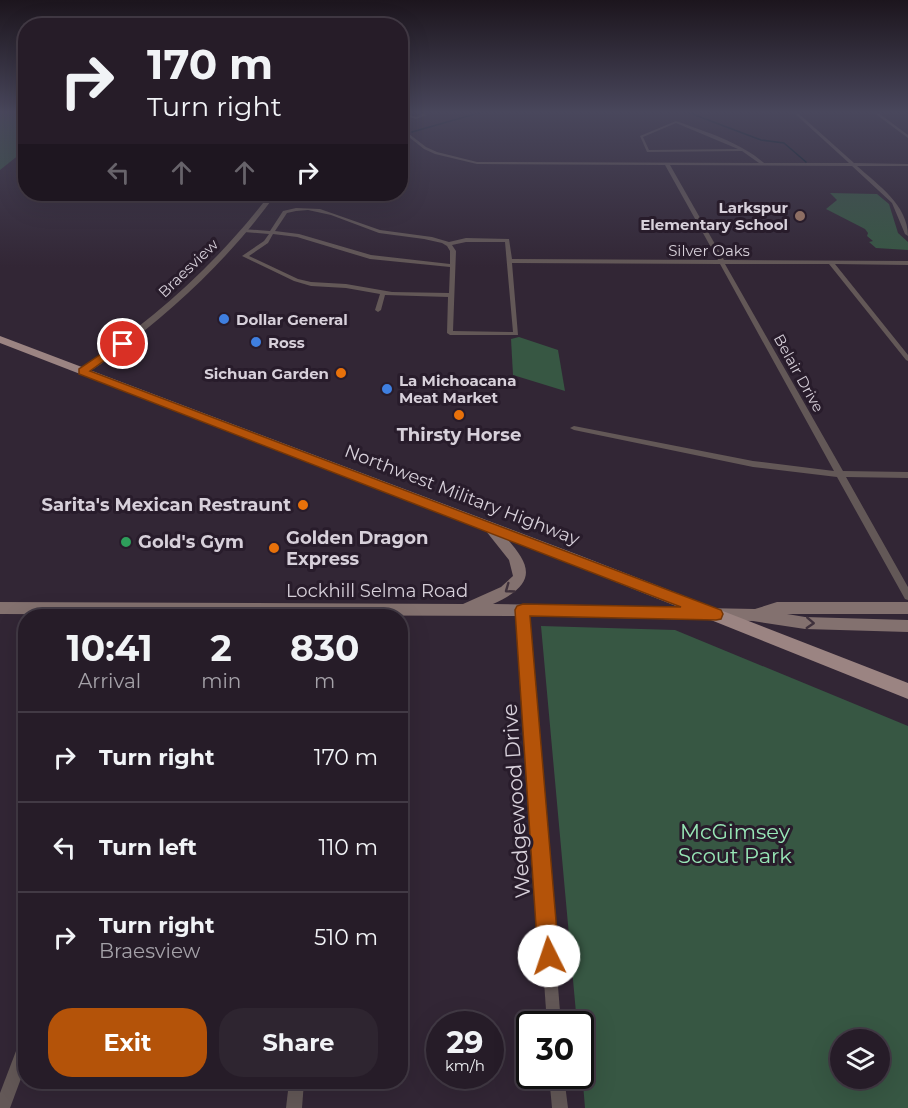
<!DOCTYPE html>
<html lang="en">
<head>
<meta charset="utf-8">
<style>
	body { margin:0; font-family:Montserrat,sans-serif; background:#2e2530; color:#f1f3f6; height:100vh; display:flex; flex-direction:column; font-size:22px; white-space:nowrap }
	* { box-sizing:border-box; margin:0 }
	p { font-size:20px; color:#a4a1a8 }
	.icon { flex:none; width:33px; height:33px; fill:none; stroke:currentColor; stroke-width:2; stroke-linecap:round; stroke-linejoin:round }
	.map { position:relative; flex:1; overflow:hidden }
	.details { position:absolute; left:18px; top:609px; width:390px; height:480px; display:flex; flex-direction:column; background:#261c28; border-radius:24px; box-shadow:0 6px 24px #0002,0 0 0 2px #423a45 }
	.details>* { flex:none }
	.top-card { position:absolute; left:18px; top:18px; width:390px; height:183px; border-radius:24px; box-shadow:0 6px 24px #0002,0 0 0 2px #423a45; background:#261c28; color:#f1f3f6; overflow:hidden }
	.buttons { position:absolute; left:830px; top:1029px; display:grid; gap:12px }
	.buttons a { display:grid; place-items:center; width:60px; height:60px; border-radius:50%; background:#261c28; box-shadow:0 6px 24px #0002,0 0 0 2px #423a45; font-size:30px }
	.speed { position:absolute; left:426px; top:1011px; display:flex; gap:12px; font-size:30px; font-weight:700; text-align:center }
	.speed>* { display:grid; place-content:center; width:78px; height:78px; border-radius:50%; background:#261c28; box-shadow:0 6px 24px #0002,0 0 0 2px #423a45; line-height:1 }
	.speed small { font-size:15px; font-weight:400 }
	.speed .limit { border:3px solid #111; border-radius:9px; background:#fff; color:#111 }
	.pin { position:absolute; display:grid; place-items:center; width:51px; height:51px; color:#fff; margin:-26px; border:3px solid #fff; border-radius:50%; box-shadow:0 2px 6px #0007 }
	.me { position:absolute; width:66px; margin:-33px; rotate:356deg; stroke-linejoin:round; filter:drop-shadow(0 0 4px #0008) }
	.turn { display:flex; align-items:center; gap:21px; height:126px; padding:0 30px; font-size:27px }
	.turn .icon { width:78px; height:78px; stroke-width:2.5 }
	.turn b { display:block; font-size:42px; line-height:51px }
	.lanes { display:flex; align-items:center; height:57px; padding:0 30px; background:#0003; justify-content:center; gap:30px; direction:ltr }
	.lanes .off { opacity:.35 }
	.eta { display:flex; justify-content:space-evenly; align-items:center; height:102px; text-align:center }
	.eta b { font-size:36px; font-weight:700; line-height:42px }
	.button { display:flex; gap:12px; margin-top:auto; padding:12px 30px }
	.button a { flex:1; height:69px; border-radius:24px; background:#b45309; color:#fff; font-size:24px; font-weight:700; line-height:69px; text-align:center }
	.button a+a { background:#2e2530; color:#f1f3f6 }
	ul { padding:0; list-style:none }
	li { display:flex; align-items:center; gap:18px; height:90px; padding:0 30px; border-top:2px solid #423a45 }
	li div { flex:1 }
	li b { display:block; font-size:22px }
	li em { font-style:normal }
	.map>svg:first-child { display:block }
	.green { fill:#375743; fill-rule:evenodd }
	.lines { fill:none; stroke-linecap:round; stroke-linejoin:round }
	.stream { stroke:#001a28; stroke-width:1.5 }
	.minor { fill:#635857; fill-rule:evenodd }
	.tertiary { fill:#635857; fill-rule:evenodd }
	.secondary { fill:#83716f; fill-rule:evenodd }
	.primary { fill:#9b8482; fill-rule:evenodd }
	.oneway { stroke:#3f313c }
	.route { fill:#b45309; stroke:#753606; stroke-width:1.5 }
	.education-dot { fill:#8d6e63; stroke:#281c2b; stroke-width:2 }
	.shop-dot { fill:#3f7fe0; stroke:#281c2b; stroke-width:2 }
	.food-dot { fill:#e8710a; stroke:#281c2b; stroke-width:2 }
	.leisure-dot { fill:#2e9e5b; stroke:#281c2b; stroke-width:2 }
	.labels { text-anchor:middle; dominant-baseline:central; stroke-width:6; stroke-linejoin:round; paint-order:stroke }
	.far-poi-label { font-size:15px; font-weight:bold; fill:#d7d0da; stroke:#281c2b; text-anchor:start }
	.far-street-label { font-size:15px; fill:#d7d0da; stroke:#281c2b }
	.poi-label { font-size:18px; font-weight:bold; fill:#d7d0da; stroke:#281c2b; text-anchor:start }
	.street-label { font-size:18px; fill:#d7d0da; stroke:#281c2b }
	.near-street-label { font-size:21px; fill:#d7d0da; stroke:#281c2b }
	.near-park-label { font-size:21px; fill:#98e8b7; stroke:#281c2b }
</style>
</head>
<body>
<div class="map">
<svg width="908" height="1108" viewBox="0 0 908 1108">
	<rect width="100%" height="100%" fill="#322635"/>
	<g class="green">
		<path d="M0,112H26L25,150L0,170Z"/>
		<path d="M830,193L877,194L889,204L898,233L908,242V250L876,248L869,242L873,241L867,236L868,233L865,229L826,209L837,200Z"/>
		<path d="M519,337L558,350L565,391L513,375L511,339Z"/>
		<path d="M541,626L675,630L908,726V1108H585L581,1059L580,1024H577ZM840,1040H879V1078H840Z"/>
	</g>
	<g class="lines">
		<g class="stream">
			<path d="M687,112L761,140L784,143L806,162"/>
			<path d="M412,132L482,112"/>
		</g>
		<g class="minor">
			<path d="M400,112L416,117L421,115L414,112H419L427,115L416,119L400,114Z"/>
			<path d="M793,112H797L854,163L908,164V166H857C878,185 908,205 908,236L905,234L892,203L852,166L670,165L724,260L908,261V265L835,264L908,355V361L906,360L829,264H725L843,471L908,472V478L846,477L908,587V600L905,599L837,477L753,467L574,430L570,428L574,426L753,461L834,471L720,264L512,263L518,335H450L447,333L448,297L385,295L381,310L378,312L375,310L380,294L346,288L311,286L294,281L242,256L264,241L269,234L244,232L242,231V229L270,231L283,211L296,208L320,209L380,230L432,237L449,242L466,238L509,239L512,259L718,260L665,165L477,164L435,154L424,149L400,130V127L426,147L437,152L477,162L759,163L742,151L647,152L640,136L676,121C706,132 740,142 764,163H849ZM676,123L738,149L649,150L643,137ZM308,210L331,215L379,233L424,239L442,243L447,246L450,251V264L371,255L299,234L275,231L287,213L296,211ZM273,234L297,237L370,259L450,267L449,293L392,292L346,284L311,282L298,279L249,256L268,243ZM466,242H505L513,332L453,331L456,251L452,245Z"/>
			<path d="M873,112H877L908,135V138Z"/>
			<path d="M523,606L526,607L528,610L561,1024H547L518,610L520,607Z"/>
			<path d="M26,1036V1065L10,1108H0V1093L21,1038Z"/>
			<path d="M549,1076H564L568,1108H552Z"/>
			<path d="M289,1082H304L302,1108H286Z"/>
		</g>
		<path class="tertiary" d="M270,194H276C231,256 177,308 115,353C106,360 91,374 80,373V369C153,320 217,264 270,194Z"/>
		<path class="secondary" d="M488,521L493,523C523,557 549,579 493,604L755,609L777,602H908V614H787L805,617L908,620V632L805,629L753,621L523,616L0,614V602L463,604L501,587L513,576L509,560L482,526Z"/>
		<path class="primary" d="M0,336L576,554L908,683V699L566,562L0,343Z"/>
	</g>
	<defs><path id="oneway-chevron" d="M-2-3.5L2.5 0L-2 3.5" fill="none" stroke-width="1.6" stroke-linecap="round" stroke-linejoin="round" transform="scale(1.5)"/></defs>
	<g class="oneway">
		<use href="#oneway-chevron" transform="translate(509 589) rotate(144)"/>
		<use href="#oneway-chevron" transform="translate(810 623) rotate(3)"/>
	</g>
	<linearGradient id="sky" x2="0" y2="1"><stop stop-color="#1c151d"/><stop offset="0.42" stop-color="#49475c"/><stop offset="1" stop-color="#49475c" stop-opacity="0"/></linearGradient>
	<rect width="908" height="267" fill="url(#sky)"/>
	<path class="route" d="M119,342L127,344L90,371L721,610L723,614L721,619L716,620L530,616L559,956L556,964L549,967L541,964L538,956L515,610L517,606L523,604L681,607L79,374V369Z"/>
	<circle class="education-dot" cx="800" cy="216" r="6"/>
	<g class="shop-dot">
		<circle cx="224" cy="319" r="6"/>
		<circle cx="256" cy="342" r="6"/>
		<circle cx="387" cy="389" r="6"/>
	</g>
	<g class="food-dot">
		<circle cx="341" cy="373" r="6"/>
		<circle cx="459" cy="415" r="6"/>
		<circle cx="303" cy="505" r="6"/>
		<circle cx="274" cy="548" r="6"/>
	</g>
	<circle class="leisure-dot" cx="126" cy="542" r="6"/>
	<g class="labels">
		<g class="far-poi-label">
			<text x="788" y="207" text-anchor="end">Larkspur<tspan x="788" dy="17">Elementary School</tspan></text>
			<text x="236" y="319">Dollar General</text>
			<text x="268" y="342">Ross</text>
			<text x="329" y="373" text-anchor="end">Sichuan Garden</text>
			<text x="399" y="380">La Michoacana<tspan x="399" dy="17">Meat Market</tspan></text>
		</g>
		<g class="far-street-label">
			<text x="709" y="250">Silver Oaks</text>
			<text transform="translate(188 268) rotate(-44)">Braesview</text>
			<text transform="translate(799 373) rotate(61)">Belair Drive</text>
		</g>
		<g class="poi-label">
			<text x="459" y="435" text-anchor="middle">Thirsty Horse</text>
			<text x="291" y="505" text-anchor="end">Sarita's Mexican Restraunt</text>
			<text x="286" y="538">Golden Dragon<tspan x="286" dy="21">Express</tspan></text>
			<text x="138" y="542">Gold's Gym</text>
		</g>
		<g class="street-label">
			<text transform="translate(462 495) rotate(21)">Northwest Military Highway</text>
			<text x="377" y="591">Lockhill Selma Road</text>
		</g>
		<g class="near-street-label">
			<text transform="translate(516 801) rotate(-94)">Wedgewood Drive</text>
		</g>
		<g class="near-park-label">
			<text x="735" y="831">McGimsey<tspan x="735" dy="24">Scout Park</tspan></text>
		</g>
	</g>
</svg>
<div class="buttons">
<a><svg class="icon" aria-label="layers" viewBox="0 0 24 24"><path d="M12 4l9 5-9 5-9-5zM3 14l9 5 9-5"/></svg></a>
</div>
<div class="speed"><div>29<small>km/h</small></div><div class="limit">30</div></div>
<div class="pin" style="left:123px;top:344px;background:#d93025"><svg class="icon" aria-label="arrive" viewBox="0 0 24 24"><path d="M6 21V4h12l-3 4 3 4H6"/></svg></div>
<svg class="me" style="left:549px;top:956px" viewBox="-20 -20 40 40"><circle r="19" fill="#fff"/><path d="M0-13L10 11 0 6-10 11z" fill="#b45309"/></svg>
<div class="top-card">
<div class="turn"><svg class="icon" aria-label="right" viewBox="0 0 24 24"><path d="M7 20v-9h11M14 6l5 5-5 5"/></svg><div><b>170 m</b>Turn right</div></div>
<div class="lanes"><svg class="icon off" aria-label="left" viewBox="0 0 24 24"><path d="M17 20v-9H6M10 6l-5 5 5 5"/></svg><svg class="icon off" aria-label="ahead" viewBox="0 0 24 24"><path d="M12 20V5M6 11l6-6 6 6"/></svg><svg class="icon off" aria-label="ahead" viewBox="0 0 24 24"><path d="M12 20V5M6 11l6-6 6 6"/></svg><svg class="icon" aria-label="right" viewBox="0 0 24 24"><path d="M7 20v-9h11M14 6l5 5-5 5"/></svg></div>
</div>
<section class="details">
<div class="eta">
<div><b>10:41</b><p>Arrival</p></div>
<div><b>2</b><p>min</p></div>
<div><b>830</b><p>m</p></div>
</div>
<ul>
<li><svg class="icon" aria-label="right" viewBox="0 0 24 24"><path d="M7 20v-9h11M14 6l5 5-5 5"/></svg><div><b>Turn right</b></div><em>170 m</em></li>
<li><svg class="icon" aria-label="left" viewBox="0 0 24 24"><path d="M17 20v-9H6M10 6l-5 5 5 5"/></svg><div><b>Turn left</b></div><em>110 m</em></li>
<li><svg class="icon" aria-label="right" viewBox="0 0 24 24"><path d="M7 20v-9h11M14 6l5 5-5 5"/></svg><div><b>Turn right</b><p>Braesview</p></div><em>510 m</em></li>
</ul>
<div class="button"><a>Exit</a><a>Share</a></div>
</section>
</div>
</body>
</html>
